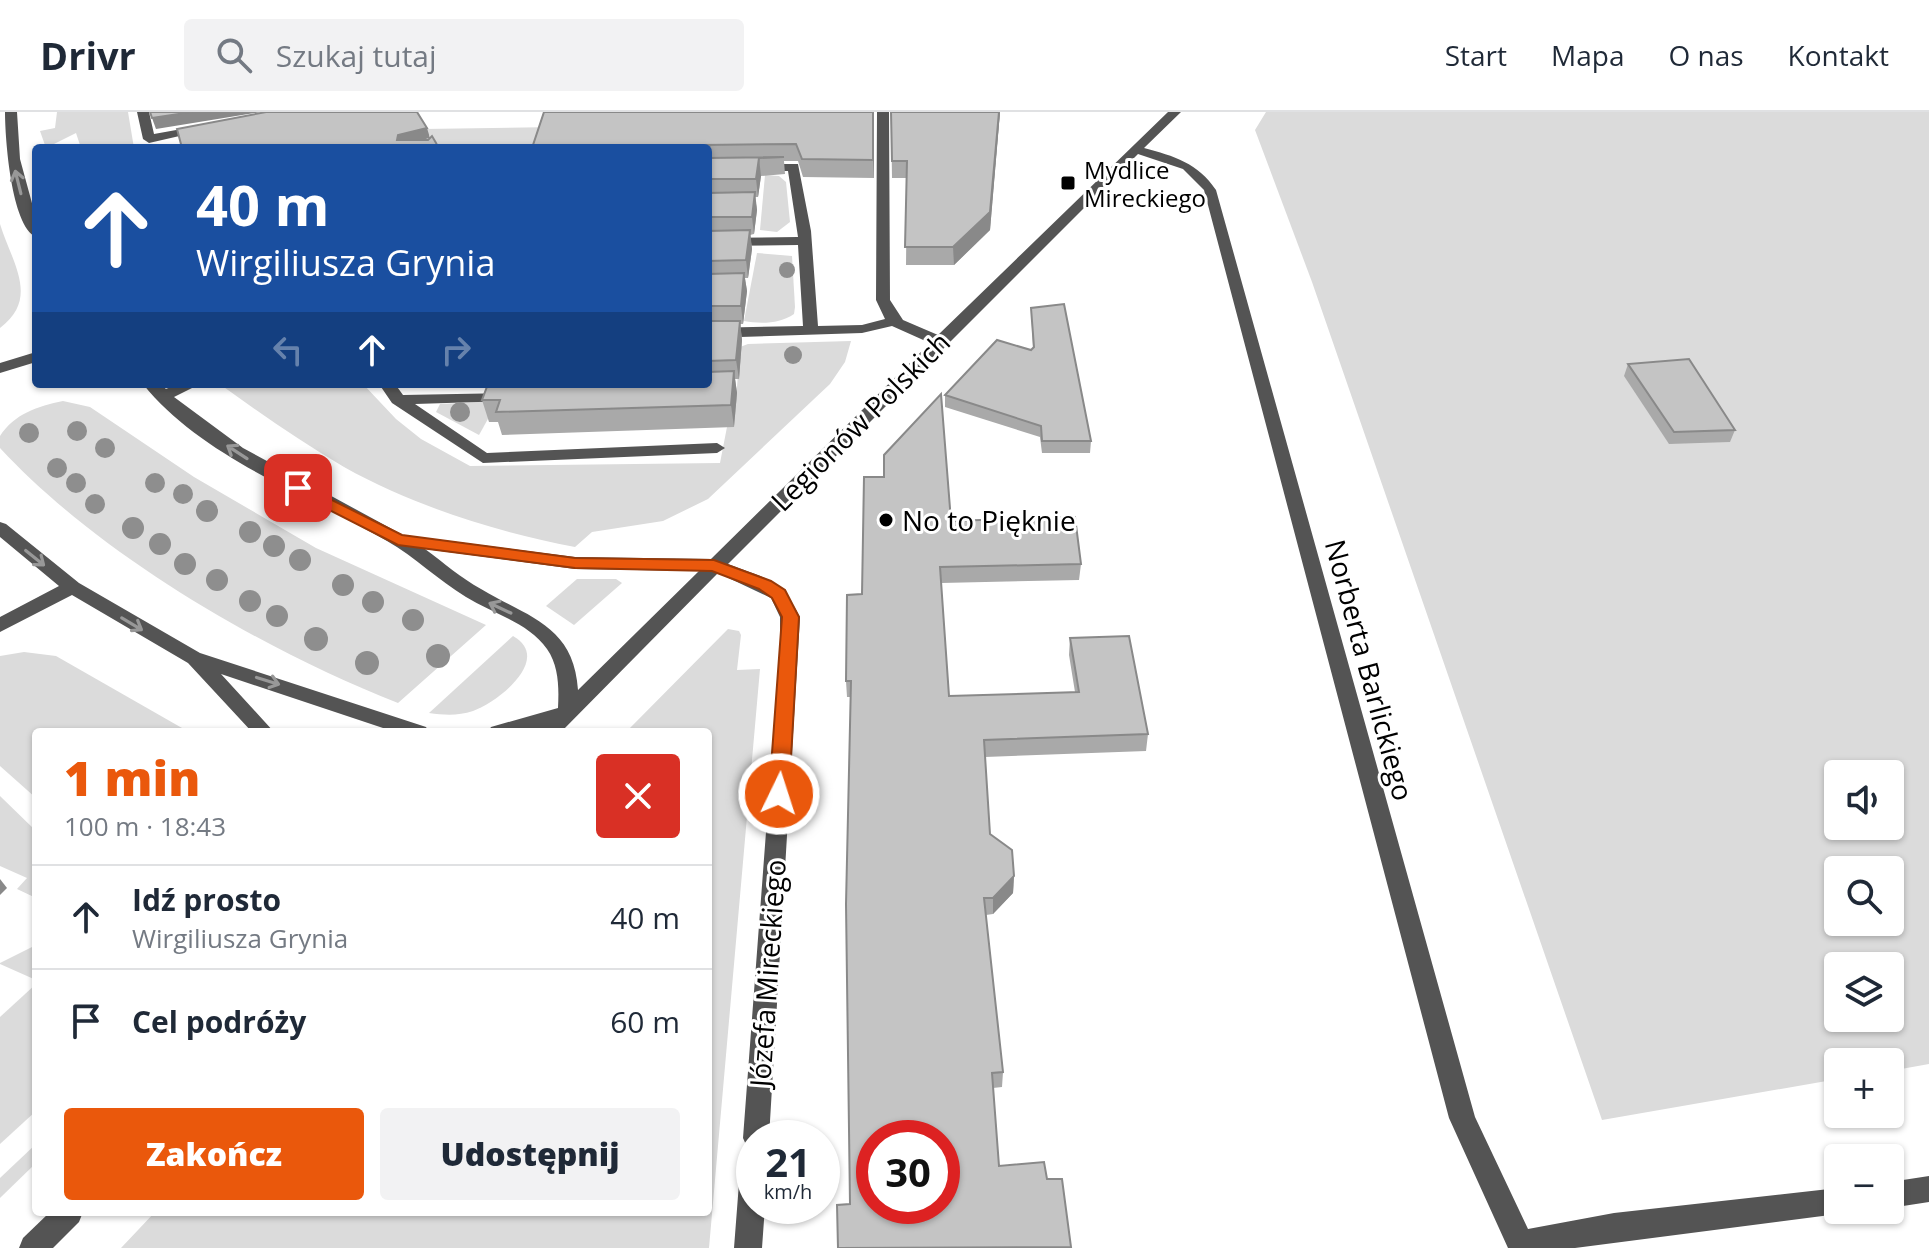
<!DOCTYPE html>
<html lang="pl">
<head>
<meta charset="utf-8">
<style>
	body { margin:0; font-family:"Open Sans",sans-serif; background:#f2f2f3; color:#1f2937; height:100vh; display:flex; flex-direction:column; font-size:30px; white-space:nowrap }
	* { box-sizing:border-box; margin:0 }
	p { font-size:26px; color:#747a83 }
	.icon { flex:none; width:44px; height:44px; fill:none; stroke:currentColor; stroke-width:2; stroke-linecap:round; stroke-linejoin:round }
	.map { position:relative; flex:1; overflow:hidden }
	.drawer { position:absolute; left:32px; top:616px; width:680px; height:488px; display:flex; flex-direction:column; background:#fff; border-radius:8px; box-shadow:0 2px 6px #0004 }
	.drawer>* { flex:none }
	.hud { position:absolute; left:32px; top:32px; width:680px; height:244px; border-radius:8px; box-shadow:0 2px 6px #0004; background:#1a4fa0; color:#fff; overflow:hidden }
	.controls { position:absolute; left:1824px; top:648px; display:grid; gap:16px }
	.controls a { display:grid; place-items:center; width:80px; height:80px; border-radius:8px; background:#fff; box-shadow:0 2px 6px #0004; font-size:40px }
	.speed { position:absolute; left:736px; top:1008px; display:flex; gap:16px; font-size:40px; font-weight:700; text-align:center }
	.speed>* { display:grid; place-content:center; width:104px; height:104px; border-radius:50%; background:#fff; box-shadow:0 2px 6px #0004; line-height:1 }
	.speed small { font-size:20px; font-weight:400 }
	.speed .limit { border:12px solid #d22; background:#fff; color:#111 }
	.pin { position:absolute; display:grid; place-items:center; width:68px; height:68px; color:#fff; margin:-34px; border-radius:16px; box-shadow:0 4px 12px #0006 }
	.me { position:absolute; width:88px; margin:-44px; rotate:4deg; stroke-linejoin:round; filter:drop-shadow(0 0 6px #0008) }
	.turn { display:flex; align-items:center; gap:28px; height:168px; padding:0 32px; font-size:36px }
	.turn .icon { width:104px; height:104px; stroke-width:2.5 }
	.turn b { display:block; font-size:56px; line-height:68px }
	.lanes { display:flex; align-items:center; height:76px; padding:0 32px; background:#0003; justify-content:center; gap:40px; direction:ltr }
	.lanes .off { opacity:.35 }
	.round { display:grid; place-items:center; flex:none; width:84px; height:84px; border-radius:8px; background:#f2f2f3 }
	.summary { display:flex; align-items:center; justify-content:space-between; height:136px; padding:0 32px }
	h1 { font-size:48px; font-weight:800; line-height:60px; color:#ea580c }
	.button { display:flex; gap:16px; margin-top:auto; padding:16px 32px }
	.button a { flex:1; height:92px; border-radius:8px; background:#ea580c; color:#fff; font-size:32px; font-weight:800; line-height:92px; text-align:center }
	.button a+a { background:#f2f2f3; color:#1f2937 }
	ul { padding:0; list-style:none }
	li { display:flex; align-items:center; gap:24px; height:104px; padding:0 32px; border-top:2px solid #e0e1e3 }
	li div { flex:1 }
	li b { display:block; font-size:30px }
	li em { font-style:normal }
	header { display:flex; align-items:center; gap:48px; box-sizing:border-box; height:112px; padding:0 40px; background:#fff; border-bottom:2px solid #e0e1e3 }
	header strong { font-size:38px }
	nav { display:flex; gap:44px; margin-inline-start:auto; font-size:28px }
	.search { width:560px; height:72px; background:#f2f2f3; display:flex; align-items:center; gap:20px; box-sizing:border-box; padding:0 28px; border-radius:8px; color:#747a83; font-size:30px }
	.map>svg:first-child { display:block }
	.green { fill:#dbdbdb; fill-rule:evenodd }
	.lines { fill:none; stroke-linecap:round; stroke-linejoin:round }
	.minor { fill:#545454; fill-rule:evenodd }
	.tree { fill:#8e8e8e }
	.wall { fill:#a9a9a9 }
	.shaded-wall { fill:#898989 }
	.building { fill:#c4c4c4; stroke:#898989; stroke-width:2; fill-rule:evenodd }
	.oneway { stroke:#989898 }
	.route { fill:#ea580c; stroke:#983908; stroke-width:2 }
	.poi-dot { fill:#000; stroke:#fff; stroke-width:3 }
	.labels { text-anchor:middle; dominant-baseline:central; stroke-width:6; stroke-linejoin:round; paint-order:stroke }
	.far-poi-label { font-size:24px; fill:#000; stroke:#fff; text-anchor:start }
	.street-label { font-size:28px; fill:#000; stroke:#fff }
	.poi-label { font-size:28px; fill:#000; stroke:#fff; text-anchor:start }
</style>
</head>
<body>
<header>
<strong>Drivr</strong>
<div class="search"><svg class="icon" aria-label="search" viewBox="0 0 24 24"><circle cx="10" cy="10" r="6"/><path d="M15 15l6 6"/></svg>Szukaj tutaj</div>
<nav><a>Start</a><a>Mapa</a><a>O nas</a><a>Kontakt</a></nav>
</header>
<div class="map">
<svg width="1929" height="1136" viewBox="0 0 1929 1136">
	<rect width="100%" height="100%" fill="#fff"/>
	<g class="green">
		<path d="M57,0H128L134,36H81L76,21L46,36L40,19L55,16Z"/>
		<path d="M1266,0H1929V952L1890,959V950H1838V967L1602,1008L1312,170L1255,18ZM1838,662H1890V714H1838ZM1838,758H1890V810H1838ZM1838,854H1890V906H1838Z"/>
		<path d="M620,14L612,36H442L423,17Z"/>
		<path d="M765,63L779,64L786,70L790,110L777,120L760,118Z"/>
		<path d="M0,112C12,151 40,186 0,216Z"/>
		<path d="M757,141L792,144L795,195L794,202C780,212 760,212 744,209Z"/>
		<path d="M851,229L845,250L830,272L708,387L663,409L592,420L575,435C496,420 414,394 344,355C301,330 261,302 221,273L363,272L396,307L421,327L470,354L720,351L727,315H734L740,235L748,232Z"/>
		<path d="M63,289L90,295L194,365L316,436L486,513L398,591C263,538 99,443 0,336V324C14,302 38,294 63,289Z"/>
		<path d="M498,289L479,323L436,300L440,292Z"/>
		<path d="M577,467H616L622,471L574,513L546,494Z"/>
		<path d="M728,517L739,519L741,523L737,558L760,557L709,1136H121L155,1100H708V620H626Z"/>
		<path d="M513,524C553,547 498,590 473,599C458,604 444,603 429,601Z"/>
		<path d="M24,540L56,544L189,620H36V686L0,654V544Z"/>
		<path d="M0,684L36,719V786L17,777L27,766L0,754Z"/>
		<path d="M36,833V868L0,852V851Z"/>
		<path d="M36,872V999L0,1032V905Z"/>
		<path d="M36,1032V1051L0,1086V1066Z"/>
	</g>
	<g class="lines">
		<g class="minor">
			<path d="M5,0H17L20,47L36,106V125C11,114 5,25 5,0Z"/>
			<path d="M137,0H149L154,22L204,13L210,17L149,31L143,27Z"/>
			<path d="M877,0H889L890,188L903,208L938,223L1168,0H1181L1144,36C1174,44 1198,51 1216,78L1475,1005L1528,1117L1614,1101L1838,1076V1098H1848L1838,1102L1575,1136H1508L1449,1006L1204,78L1183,57L1138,42L728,452C767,467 780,466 800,505L769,1026H754V1038L747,1035L743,1026L780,534V505L771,486L718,461L561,620H538L540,616L525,620H488L491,615L558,596C559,576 559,554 547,537C528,510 493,502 466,485C438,468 415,445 387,429C308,383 201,345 143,272H160L166,277L178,272H200L174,285L243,336L403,423L575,445L711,447L930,231L892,214L862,221L708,226V216L803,214L798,133L708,134V126L798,125L788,59L708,60V52H798L811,119L818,214L862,213L885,207L876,188ZM425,437L575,457L699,459L578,578C574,513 527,505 481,477C461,466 444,451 425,437Z"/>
			<path d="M36,240V250L0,261V251Z"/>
			<path d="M379,272H395L403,283L517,281V287L511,289L415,292L487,341L717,331L725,336L717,341L483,351L392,291Z"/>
			<path d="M0,410L6,412L79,471L200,541L426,615L429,620H395L221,562L274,620H252L188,551L72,483L0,520V505L59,474L0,425Z"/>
			<path d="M754,1045V1094H765L762,1136H734L740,1058L744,1049Z"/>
			<path d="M1929,1064V1090L1890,1096V1070Z"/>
			<path d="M50,1100H83L79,1110L53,1136H19L23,1126Z"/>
		</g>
	</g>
	<g class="tree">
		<circle cx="787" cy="158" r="8"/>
		<circle cx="793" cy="243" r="9"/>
		<circle cx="460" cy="300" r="10"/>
		<circle cx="77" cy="319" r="10"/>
		<circle cx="29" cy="321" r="10"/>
		<circle cx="105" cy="336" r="10"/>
		<circle cx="57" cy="356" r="10"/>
		<circle cx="76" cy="371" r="10"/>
		<circle cx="155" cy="371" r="10"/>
		<circle cx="183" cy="382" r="10"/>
		<circle cx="95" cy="392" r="10"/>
		<circle cx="207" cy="399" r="11"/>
		<circle cx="133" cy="416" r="11"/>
		<circle cx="250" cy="420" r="11"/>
		<circle cx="160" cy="432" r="11"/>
		<circle cx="274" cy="434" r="11"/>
		<circle cx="300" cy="448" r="11"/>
		<circle cx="185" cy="452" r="11"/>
		<circle cx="217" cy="468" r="11"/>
		<circle cx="343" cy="473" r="11"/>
		<circle cx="250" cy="489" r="11"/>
		<circle cx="373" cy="490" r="11"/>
		<circle cx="277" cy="504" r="11"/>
		<circle cx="413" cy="508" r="11"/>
		<circle cx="316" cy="527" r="12"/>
		<circle cx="438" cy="544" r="12"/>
		<circle cx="367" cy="551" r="12"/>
	</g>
	<g class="wall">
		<path d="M544,0H874V66L803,65L798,49H784L785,62L761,64L758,85H755L757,98L754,122L750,123L752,137L748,166H745L747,179L743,212H740L742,228L739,267H735L737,281L734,315L502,323L498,310H489L482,288L708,272V36H532Z"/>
		<path d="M891,0H1000L990,118L954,153H906L907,66H892Z"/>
		<path d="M1031,196L1091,329L1090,341H1042L1040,325L945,295V283L1033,237Z"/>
		<path d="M1628,252L1735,318L1730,330L1669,332L1624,264Z"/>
		<path d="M951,409L1081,452L1079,468L941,471L949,584L1075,580L1069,543L1070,526L1148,622L1146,639L985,645L990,722L1014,764L1013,781L993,802L986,803L1003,960L1002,975L993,976L999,1054L1047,1067H1062L1071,1136H838L850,1092L851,585H847L846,569L862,482Z"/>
	</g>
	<g class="shaded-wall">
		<path d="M192,0H261L156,17L152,6Z"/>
		<path d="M873,0H874V66L873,48Z"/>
		<path d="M999,0H1000L990,118L954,153L953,135Z"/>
		<path d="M427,16L430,26L401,33L397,28L398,23Z"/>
		<path d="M759,46L761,64L758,85L756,67Z"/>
		<path d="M755,80L757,98L754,122L752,105Z"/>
		<path d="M750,118L752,137L748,166L746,148Z"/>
		<path d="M744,161L747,179L743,212L741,194Z"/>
		<path d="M740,209L742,228L739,267L736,248Z"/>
		<path d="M734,259L737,281L734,315L731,293Z"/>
		<path d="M1014,764L1013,781L993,802V786Z"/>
		<path d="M0,767L7,776L0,783Z"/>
	</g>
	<g class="building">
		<path d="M150,0H192L152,6Z"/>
		<path d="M266,0H417L427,16L398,23L397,28H428L432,24L439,36H182L177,17Z"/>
		<path d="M544,0H873V48L802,47L796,32L704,33L703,36H532Z"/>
		<path d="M891,0H999L990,100L953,135H905L907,49H892Z"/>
		<path d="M784,45L759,46L756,67H708V46Z"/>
		<path d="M755,80L752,105H708V81Z"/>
		<path d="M750,118L746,148L708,149V119Z"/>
		<path d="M744,161L741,194H708V162Z"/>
		<path d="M1064,192L1091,329H1042L1041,314L945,283L997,228L1031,238L1034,235L1031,196Z"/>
		<path d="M708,209H740L736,248L708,249Z"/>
		<path d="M1689,247L1735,318L1674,320L1628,252Z"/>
		<path d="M734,259L731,293L496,300L500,288H482L488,272H708V260Z"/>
		<path d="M941,282L951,409L1075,405L1081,452L940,455L949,584L1079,580L1070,526L1129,524L1148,622L984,628L990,722L1012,738L1014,764L993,786H984L1003,960L992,961L999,1054L1044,1050L1047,1067H1062L1071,1135L838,1136L837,1093L850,1092L846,792L851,569H846L847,483L862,482L864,365H884V343ZM874,1026H942V1094H874Z"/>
	</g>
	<defs><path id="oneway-shaft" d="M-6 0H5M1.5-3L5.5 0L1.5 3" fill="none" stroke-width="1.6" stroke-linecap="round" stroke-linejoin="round" transform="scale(2)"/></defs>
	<g class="oneway">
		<use href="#oneway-shaft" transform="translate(18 70) rotate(-104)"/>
		<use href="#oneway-shaft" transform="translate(237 340) rotate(-147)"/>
		<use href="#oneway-shaft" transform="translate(35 446) rotate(39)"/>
		<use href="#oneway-shaft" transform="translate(500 496) rotate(-155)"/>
		<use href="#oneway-shaft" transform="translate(132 512) rotate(31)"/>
		<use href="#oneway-shaft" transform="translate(268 569) rotate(17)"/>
	</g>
	<path class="route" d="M298,371L402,423L575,446L714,448L771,469L785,478L799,505L789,682L786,688H772L769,682L782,505L772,486L759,477L712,459L575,456L398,433L292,379V373Z"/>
	<g class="poi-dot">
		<rect x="1060" y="63" width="16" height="16" rx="4"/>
		<circle cx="886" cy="408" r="8"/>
	</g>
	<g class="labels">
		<g class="far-poi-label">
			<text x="1084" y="57">Mydlice<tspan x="1084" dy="28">Mireckiego</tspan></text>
		</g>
		<g class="street-label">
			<text transform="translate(860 309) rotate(-45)">Legionów Polskich</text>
			<text transform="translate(1370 558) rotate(75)">Norberta Barlickiego</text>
			<text transform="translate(767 861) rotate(-86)">Józefa Mireckiego</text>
		</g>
		<g class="poi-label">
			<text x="902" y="408">No to Pięknie</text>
		</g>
	</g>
</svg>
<div class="controls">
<a><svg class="icon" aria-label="sound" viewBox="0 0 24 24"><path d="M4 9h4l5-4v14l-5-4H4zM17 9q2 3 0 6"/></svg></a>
<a><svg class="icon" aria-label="search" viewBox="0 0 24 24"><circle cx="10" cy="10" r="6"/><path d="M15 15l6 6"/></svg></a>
<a><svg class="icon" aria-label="layers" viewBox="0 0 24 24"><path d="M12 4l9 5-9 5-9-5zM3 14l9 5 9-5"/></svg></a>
<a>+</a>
<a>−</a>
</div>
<div class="speed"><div>21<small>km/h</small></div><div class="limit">30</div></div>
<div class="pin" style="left:298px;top:376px;background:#d93025"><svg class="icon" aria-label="arrive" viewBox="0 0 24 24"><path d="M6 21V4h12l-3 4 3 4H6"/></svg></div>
<svg class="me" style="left:779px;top:682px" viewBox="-20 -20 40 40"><circle r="17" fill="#ea580c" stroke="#fff" stroke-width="3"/><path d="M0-11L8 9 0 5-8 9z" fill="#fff"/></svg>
<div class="hud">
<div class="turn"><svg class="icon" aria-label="ahead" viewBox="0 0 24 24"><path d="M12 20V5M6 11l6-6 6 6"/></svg><div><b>40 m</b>Wirgiliusza Grynia</div></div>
<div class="lanes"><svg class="icon off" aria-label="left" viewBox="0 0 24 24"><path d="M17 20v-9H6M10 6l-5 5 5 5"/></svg><svg class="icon" aria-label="ahead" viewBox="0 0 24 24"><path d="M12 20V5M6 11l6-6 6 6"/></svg><svg class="icon off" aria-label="right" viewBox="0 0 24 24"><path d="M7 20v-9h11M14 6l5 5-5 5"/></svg></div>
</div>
<section class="drawer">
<div class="summary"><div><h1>1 min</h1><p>100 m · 18:43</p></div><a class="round" style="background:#d93025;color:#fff"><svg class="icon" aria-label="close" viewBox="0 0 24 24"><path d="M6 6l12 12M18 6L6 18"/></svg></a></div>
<ul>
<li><svg class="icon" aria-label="ahead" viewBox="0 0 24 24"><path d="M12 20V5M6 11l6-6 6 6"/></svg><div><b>Idź prosto</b><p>Wirgiliusza Grynia</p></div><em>40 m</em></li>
<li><svg class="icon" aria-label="arrive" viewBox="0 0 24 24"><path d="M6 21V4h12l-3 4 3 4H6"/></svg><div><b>Cel podróży</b></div><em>60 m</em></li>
</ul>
<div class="button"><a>Zakończ</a><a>Udostępnij</a></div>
</section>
</div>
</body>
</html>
